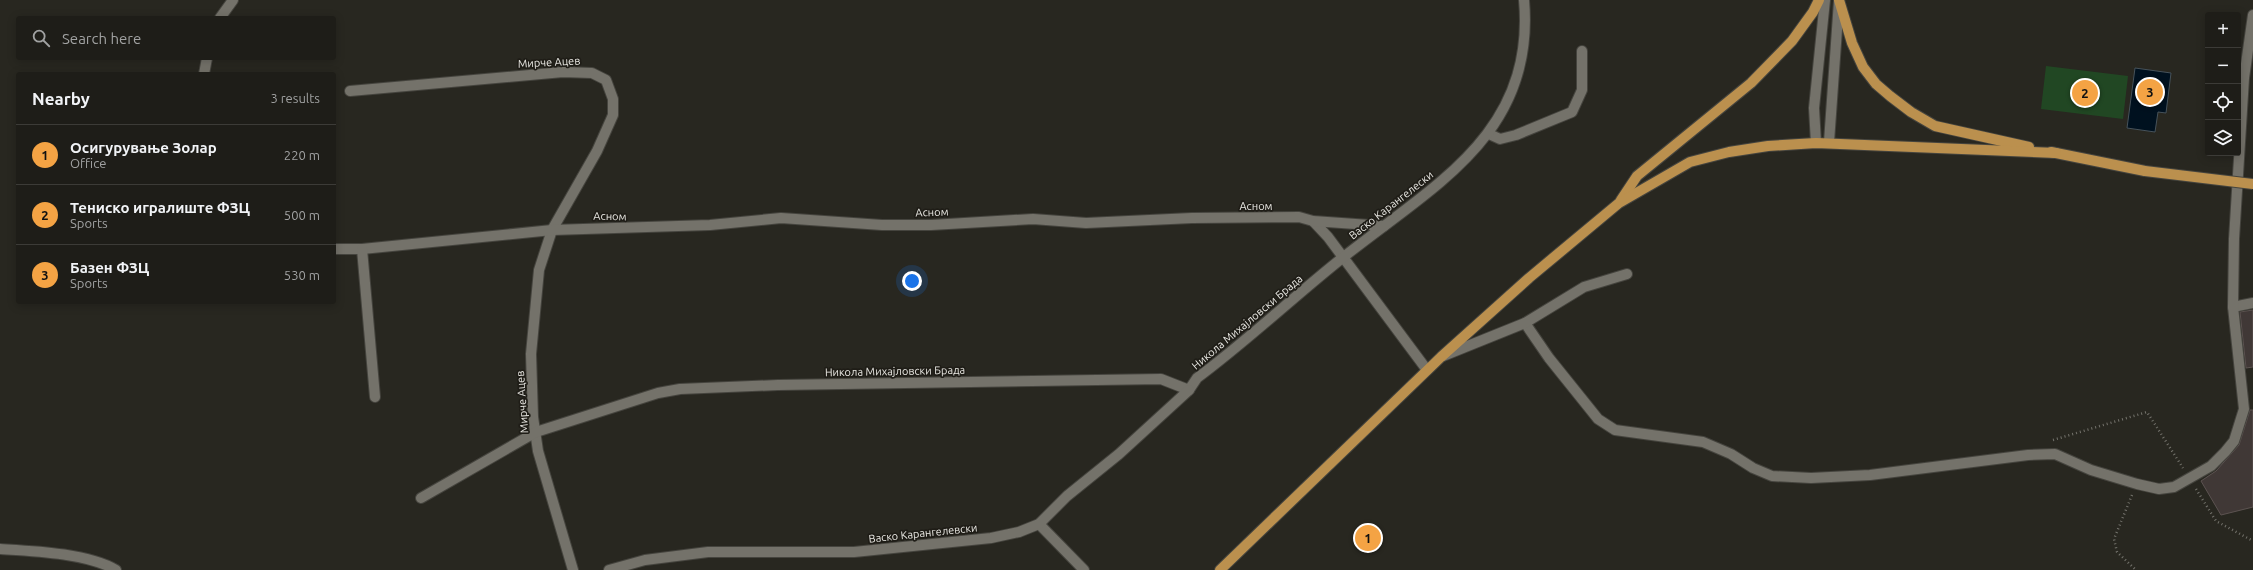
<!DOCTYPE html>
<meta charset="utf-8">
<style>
:root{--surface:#1e1d18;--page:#262621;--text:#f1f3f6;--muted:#a1a2a2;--line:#3c3b37;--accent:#f4a344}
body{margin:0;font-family:Ubuntu,sans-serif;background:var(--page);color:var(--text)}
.controls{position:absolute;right:12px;top:12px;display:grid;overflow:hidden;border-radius:4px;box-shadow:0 2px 10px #0003}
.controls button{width:36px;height:36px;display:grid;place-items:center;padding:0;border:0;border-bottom:1px solid var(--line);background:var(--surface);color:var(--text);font:20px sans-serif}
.you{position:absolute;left:912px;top:281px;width:14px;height:14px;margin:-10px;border:3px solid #fff;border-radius:50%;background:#1a73e8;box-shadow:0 0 0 6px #1a73e833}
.badge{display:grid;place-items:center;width:26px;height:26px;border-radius:50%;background:var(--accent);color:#111;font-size:13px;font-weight:700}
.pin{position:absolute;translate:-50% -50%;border:2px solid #fff;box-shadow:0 1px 4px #0006}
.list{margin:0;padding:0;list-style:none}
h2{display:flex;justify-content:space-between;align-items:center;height:52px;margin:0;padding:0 16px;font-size:17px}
h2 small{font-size:13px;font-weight:400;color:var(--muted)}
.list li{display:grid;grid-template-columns:26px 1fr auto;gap:12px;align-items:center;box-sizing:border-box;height:60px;padding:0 16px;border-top:1px solid var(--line)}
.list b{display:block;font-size:15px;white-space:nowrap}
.list p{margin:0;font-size:13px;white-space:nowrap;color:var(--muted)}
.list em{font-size:13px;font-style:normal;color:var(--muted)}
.icon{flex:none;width:22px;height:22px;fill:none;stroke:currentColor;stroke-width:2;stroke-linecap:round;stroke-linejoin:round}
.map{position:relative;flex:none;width:2253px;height:570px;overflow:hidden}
.search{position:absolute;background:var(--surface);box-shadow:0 2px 10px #0003;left:16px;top:16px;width:320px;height:44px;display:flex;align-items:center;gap:10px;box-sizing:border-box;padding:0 14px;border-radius:4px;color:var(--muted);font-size:15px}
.panel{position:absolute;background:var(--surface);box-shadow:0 2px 10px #0003;left:16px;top:72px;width:320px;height:232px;border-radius:4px}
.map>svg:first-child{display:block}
.green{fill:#214723}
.water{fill:#00111f;stroke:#46525a}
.building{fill:#403836;stroke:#5c5351}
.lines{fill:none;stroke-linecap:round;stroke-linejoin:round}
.minor-casing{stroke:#45443e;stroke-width:12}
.major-casing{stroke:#45443e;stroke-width:12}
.path{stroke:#74736c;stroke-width:2.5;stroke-dasharray:1 3;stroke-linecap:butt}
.minor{stroke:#74726a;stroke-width:10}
.major{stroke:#bb904e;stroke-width:10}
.major-bridge-casing{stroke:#45443e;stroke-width:12;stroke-linecap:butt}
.major-bridge{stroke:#bb904e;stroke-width:10}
.labels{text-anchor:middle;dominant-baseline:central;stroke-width:3.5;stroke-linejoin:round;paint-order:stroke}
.street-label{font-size:11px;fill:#e9e8e3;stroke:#1f1d17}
</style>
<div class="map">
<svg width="2253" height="570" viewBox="0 0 2253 570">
<rect width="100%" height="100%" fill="#282720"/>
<polygon class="green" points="2046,66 2128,76 2123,119 2041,109"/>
<polygon class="water" points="2135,68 2171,73 2166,113 2158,112 2155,132 2127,128"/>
<g class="building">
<polygon points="2253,310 2253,367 2246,368 2240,312"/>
<polygon points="2250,410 2253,410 2253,507 2221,515 2201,481 2216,471 2239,445"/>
</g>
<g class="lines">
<defs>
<g id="minor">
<polyline points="220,18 233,0"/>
<polyline points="204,74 207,58"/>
<polyline points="350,91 563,72 592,73 606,80 613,99 613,115 597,151 552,230 539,270 531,354 533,417 538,451 573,570"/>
<polyline points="1489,134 1500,139 1516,135 1572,112 1582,90 1582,51"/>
<polyline points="1829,142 1839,1"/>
<polyline points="1816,143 1814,108 1825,0"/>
<polyline points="1313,221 1328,237 1427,370"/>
<polyline points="334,249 362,249 552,230 710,225 781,218 882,225 931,225 1033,219 1086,223 1192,218 1299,217 1313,221 1384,226"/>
<polyline points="362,249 375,397"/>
<polyline points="2233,307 2253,303"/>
<polyline points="1525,323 1549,358 1598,419 1615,430 1703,442 1731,454 1753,468 1772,476 1811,478 1870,475 2028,455 2055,454 2091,470 2137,484 2159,489 2174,487 2211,466 2225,452 2234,441 2244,409 2233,307 2234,239 2244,78 2253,15"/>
<polyline points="1443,356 1525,323 1584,287 1627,274"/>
<path d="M421 498 536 432 658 393 680 389 778 385 1161 379 1189 390 1197 378C1247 341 1292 298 1341 259 1432 186 1536 135 1524 0"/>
<polyline points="1039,524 1084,570"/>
<path d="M0 549C33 551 87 553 116 570"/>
<polyline points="609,570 645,560 708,552 854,552 991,538 1019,532 1039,524 1067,496 1119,454 1189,390"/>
</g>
<g id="major">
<polyline points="1839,0 1852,43 1863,67 1876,84 1890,96 1911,112 1935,126 2029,147"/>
<polyline points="2051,152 2145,171"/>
<polyline points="1621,200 1637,176 1751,83 1792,41 1813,12 1819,0"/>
<polyline points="1220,570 1441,357 1529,278 1619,203 1690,162 1729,152 1768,146 1816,143 2056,153"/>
</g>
</defs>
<use href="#minor" class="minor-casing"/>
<use href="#major" class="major-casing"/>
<g class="path">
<polyline points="2053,440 2147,412 2183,468"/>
<polyline points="2196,489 2216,521 2253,541"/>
<polyline points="2132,495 2114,539 2117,552 2136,570"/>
</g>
<use href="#minor" class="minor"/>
<use href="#major" class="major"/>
<defs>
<polyline id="major-bridge" points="2145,171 2253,184"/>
</defs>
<use href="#major-bridge" class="major-bridge-casing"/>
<use href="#major-bridge" class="major-bridge"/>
</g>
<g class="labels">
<g class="street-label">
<text transform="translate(549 62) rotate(-3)">Мирче Ацев</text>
<text transform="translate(1391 205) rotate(-38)">Васко Карангелески</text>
<text x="1256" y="206">Асном</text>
<text transform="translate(932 212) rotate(-2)">Асном</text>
<text transform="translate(610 216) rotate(1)">Асном</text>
<text transform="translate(1247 322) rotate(-40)">Никола Михајловски Брада</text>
<text transform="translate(895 371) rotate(-1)">Никола Михајловски Брада</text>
<text transform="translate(522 402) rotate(-94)">Мирче Ацев</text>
<text transform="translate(923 533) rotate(-6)">Васко Карангелевски</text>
</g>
</g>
</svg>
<div class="controls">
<button>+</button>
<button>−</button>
<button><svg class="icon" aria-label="locate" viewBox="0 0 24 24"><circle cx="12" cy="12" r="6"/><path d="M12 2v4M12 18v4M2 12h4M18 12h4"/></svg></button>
<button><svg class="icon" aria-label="layers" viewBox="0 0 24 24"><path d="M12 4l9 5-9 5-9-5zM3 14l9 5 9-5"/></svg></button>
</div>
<div class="you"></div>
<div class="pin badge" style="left:1368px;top:538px">1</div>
<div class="pin badge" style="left:2085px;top:93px">2</div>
<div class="pin badge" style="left:2150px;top:92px">3</div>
<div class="search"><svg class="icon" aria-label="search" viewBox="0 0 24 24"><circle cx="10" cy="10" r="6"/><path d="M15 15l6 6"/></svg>Search here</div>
<section class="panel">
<h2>Nearby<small>3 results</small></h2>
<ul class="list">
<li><span class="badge">1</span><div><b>Осигурување Золар</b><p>Office</p></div><em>220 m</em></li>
<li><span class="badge">2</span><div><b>Тениско игралиште ФЗЦ</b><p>Sports</p></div><em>500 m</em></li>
<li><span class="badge">3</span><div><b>Базен ФЗЦ</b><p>Sports</p></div><em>530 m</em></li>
</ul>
</section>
</div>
